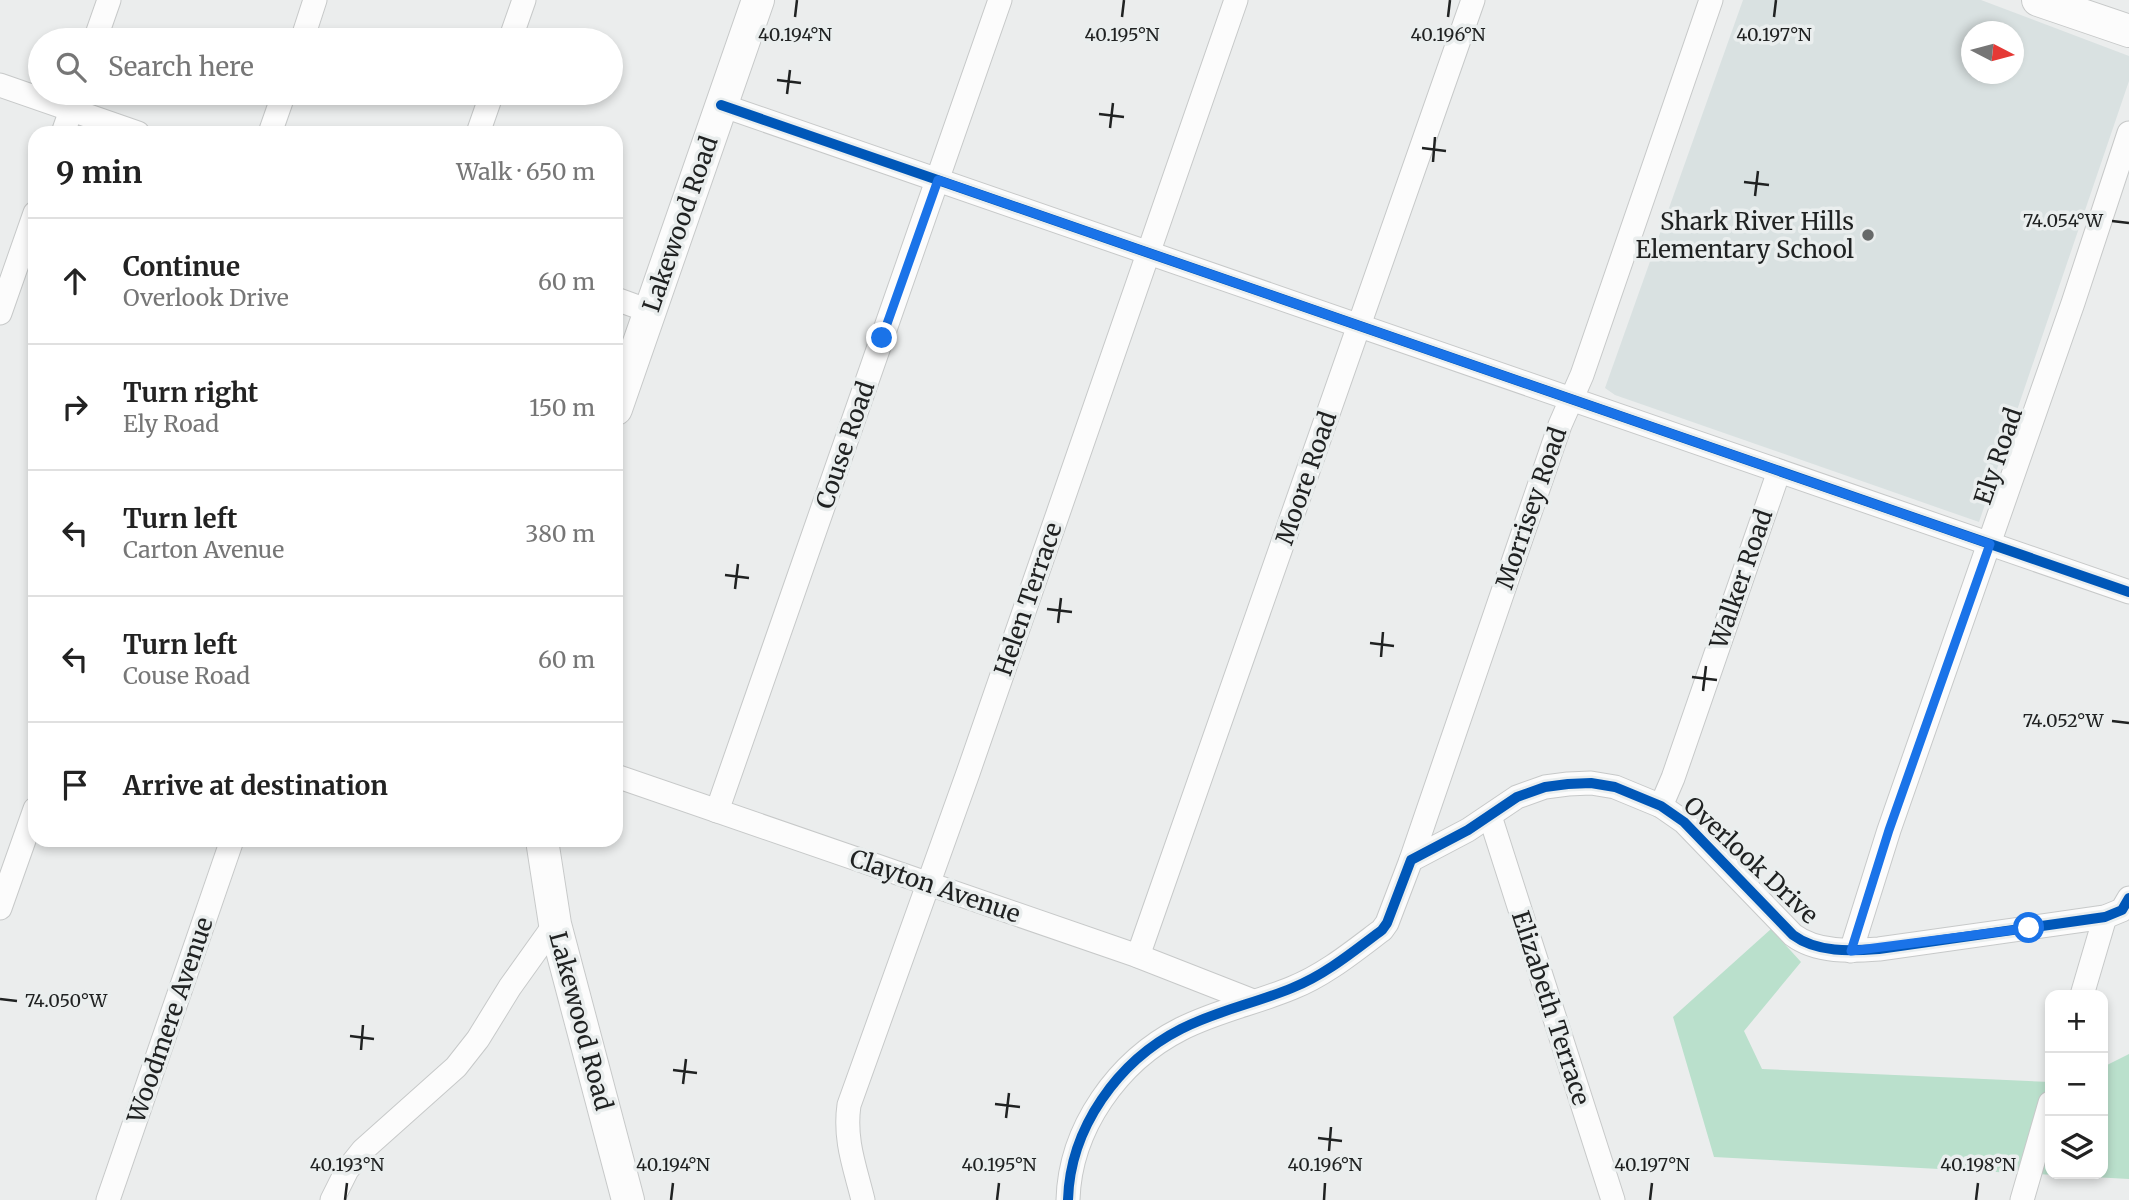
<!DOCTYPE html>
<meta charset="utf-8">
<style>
:root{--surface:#fff;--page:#f6f6f6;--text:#222;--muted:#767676;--line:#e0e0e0}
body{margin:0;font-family:Merriweather,serif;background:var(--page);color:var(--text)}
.controls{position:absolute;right:21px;bottom:21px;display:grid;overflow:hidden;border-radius:14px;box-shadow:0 4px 10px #0003}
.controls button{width:63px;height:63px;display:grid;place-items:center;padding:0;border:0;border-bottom:2px solid var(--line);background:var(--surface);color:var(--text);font:35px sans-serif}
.compass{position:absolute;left:1961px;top:21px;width:63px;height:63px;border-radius:50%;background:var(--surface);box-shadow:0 4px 10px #0003;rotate:96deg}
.stop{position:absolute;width:21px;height:21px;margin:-16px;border:5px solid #1a73e8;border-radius:50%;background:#fff}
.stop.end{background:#1a73e8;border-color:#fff;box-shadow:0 2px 7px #0008}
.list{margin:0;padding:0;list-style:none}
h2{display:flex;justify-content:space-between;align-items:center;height:91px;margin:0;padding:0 28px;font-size:30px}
h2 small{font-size:23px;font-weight:400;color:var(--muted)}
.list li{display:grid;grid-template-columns:46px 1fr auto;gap:21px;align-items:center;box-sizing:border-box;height:126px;padding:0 28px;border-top:2px solid var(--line)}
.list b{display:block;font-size:26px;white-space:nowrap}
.list p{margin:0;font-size:23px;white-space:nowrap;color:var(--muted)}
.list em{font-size:23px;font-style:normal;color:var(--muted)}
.icon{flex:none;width:38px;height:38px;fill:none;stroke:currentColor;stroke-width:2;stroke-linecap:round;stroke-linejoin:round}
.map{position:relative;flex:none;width:2129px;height:1200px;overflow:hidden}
.search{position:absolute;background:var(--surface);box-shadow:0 4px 10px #0003;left:28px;top:28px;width:595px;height:77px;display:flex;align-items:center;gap:18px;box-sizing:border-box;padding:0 24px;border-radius:38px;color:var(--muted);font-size:26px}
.panel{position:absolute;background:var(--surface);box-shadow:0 4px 10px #0003;left:28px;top:126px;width:595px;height:721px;border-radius:21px}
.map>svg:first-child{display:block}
.built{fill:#d9e1e1;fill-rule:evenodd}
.green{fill:#bae0cc}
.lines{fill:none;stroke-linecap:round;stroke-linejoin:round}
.street-casing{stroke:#c7c9c9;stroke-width:25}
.secondary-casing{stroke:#c7c9c9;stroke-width:34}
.street{stroke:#fcfcfc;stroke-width:23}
.secondary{stroke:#fcfcfc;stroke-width:32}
.cycleway-casing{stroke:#eaeeee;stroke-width:15}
.cycleway{stroke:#0057b8;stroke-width:10}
.route{stroke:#1a73e8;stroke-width:9}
.ticks{fill:none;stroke:#202222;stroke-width:2.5}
.poi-dot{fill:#676969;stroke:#eaeeee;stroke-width:2.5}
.labels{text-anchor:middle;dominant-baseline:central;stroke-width:7;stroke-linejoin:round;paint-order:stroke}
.poi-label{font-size:24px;fill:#202222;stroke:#eaeeee;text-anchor:end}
.street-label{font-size:24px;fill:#202222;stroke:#eaeeee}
.ticks-label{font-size:18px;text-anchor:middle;fill:#202222;stroke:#eaeeee;stroke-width:7;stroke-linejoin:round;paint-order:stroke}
</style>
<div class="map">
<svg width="2129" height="1200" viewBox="0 0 2129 1200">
<rect width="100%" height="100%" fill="#ebeded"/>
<path class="built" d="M1743 0H1981L2129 56V81L1979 522 1615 395 1605 388ZM1972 32H2014V74H1972Z"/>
<polygon class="green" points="1771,929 1801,962 1744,1031 1762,1069 2050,1082 2050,1174 2103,1174 2103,1067 2129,1054 2129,1179 1714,1157 1673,1017"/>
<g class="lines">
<defs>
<g id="street">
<polyline points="95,40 109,0"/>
<polyline points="302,40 315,0"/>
<polyline points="510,40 524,0"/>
<polyline points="0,85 138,133"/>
<polyline points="721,105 2129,592"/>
<polyline points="63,133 77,93"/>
<polyline points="270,133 284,93"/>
<polyline points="478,133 492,93"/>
<polyline points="616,299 649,311"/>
<polyline points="0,313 35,213"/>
<polyline points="616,776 1138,956 1253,1001"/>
<polyline points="1661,806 1673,778 1779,471"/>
<polyline points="717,811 1000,0"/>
<polyline points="1490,816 1613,1200"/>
<polyline points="1411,860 1560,425 1582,375 1711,0"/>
<polyline points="0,908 35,809"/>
<polyline points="1851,951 1889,830 2073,303 2129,133"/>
<polyline points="1138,956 1473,0"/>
<polyline points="2082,995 2105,917"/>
<polyline points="108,1200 232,840"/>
<polyline points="332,1200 347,1170 363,1150 456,1067 478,1039 510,987 555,924"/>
<path d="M863 1200C855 1167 844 1140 849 1105L968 773 1236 0"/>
<path d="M1068 1200C1070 1128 1118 1061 1181 1029 1216 1011 1256 1003 1292 988 1325 975 1354 951 1382 930L1387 923 1411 860 1468 830 1517 797 1545 787 1568 784 1591 783 1615 787 1661 806 1684 822 1793 935C1817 953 1851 951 1879 949L2105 917 2122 910 2129 898"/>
<polyline points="2022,1200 2050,1103"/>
</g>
<g id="secondary">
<polyline points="2038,0 2129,31"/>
<polyline points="616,409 758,0"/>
<polyline points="542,840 555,924 628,1200"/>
</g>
</defs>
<use href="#street" class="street-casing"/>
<use href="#secondary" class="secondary-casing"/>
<use href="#street" class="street"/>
<use href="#secondary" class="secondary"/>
<defs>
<g id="cycleway">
<polyline points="721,105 2129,592"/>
<path d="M1068 1200C1070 1128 1118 1061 1181 1029 1216 1011 1256 1003 1292 988 1325 975 1354 951 1382 930L1387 923 1411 860 1468 830 1517 797 1545 787 1568 784 1591 783 1615 787 1661 806 1684 822 1793 935C1817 953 1851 951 1879 949L2105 917 2122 910 2129 898"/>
</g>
</defs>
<use href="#cycleway" class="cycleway-casing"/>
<use href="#cycleway" class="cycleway"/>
</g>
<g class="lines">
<polyline class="route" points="882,338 938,180 1990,544 1889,830 1851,951 2029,928"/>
</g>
<path class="ticks" d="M795 17 797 0M1122 17 1124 0M1448 17 1450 0M1774 17 1776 0M777 80 801 83M787 94 790 70M1099 114 1124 117M1110 128 1113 103M1422 148 1446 151M1433 162 1435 137M1744 182 1769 185M1755 196 1758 171M2112 221 2129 223M725 575 749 578M735 589 738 564M1047 609 1072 612M1058 623 1061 598M1370 643 1394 646M1381 657 1383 632M1692 677 1717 680M1703 691 1706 666M2112 721 2129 723M0 999 17 1001M350 1036 374 1039M361 1050 363 1025M673 1070 697 1073M683 1084 686 1059M995 1104 1020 1107M1006 1118 1009 1093M1318 1138 1342 1141M1329 1151 1331 1127M345 1200 347 1183M671 1200 673 1183M997 1200 999 1183M1324 1200 1325 1183M1650 1200 1652 1183M1976 1200 1978 1183"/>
<circle class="poi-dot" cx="1868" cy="235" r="7"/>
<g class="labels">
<g class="poi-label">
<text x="1854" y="221">Shark River Hills<tspan x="1854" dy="28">Elementary School</tspan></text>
</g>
<g class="street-label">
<text transform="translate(680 224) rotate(-71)">Lakewood Road</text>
<text transform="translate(845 445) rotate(-71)">Couse Road</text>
<text transform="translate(1998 456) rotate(-71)">Ely Road</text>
<text transform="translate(1306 478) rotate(-71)">Moore Road</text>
<text transform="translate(1531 508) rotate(-71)">Morrisey Road</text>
<text transform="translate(1741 579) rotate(-71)">Walker Road</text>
<text transform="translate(1028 599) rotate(-71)">Helen Terrace</text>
<text transform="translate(1751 860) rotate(43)">Overlook Drive</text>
<text transform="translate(935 886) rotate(19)">Clayton Avenue</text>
<text transform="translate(1551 1008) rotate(72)">Elizabeth Terrace</text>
<text transform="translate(170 1020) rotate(-71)">Woodmere Avenue</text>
<text transform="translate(581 1021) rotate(75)">Lakewood Road</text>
</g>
</g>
<g class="ticks-label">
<text x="795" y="41">40.194°N</text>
<text x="1122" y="41">40.195°N</text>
<text x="1448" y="41">40.196°N</text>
<text x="1774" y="41">40.197°N</text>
<text x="2063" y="227">74.054°W</text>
<text x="2063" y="727">74.052°W</text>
<text x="66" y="1007">74.050°W</text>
<text x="347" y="1171">40.193°N</text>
<text x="673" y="1171">40.194°N</text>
<text x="999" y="1171">40.195°N</text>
<text x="1325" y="1171">40.196°N</text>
<text x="1652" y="1171">40.197°N</text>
<text x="1978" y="1171">40.198°N</text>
</g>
</svg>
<div class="controls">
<button>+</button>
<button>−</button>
<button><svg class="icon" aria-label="layers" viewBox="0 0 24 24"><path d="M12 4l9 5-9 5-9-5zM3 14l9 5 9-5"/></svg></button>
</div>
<svg class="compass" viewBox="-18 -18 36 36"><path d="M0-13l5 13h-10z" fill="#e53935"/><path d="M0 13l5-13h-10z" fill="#767676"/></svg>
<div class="stop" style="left:2029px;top:928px"></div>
<div class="stop end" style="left:882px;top:338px"></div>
<div class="search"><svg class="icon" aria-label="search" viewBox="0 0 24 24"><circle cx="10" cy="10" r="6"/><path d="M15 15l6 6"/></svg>Search here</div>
<section class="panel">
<h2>9 min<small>Walk · 650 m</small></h2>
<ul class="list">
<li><svg class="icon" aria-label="ahead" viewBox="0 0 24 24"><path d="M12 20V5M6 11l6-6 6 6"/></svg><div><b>Continue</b><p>Overlook Drive</p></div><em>60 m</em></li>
<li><svg class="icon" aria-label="right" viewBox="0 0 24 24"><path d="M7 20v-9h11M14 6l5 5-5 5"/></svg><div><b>Turn right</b><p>Ely Road</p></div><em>150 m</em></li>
<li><svg class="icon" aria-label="left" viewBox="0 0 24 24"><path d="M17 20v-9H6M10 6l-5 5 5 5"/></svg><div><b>Turn left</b><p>Carton Avenue</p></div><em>380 m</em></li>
<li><svg class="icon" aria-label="left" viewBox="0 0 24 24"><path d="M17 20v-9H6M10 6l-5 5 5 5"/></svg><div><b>Turn left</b><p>Couse Road</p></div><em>60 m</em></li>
<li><svg class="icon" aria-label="arrive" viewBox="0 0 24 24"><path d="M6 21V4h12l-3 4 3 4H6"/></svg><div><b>Arrive at destination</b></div></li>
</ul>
</section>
</div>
